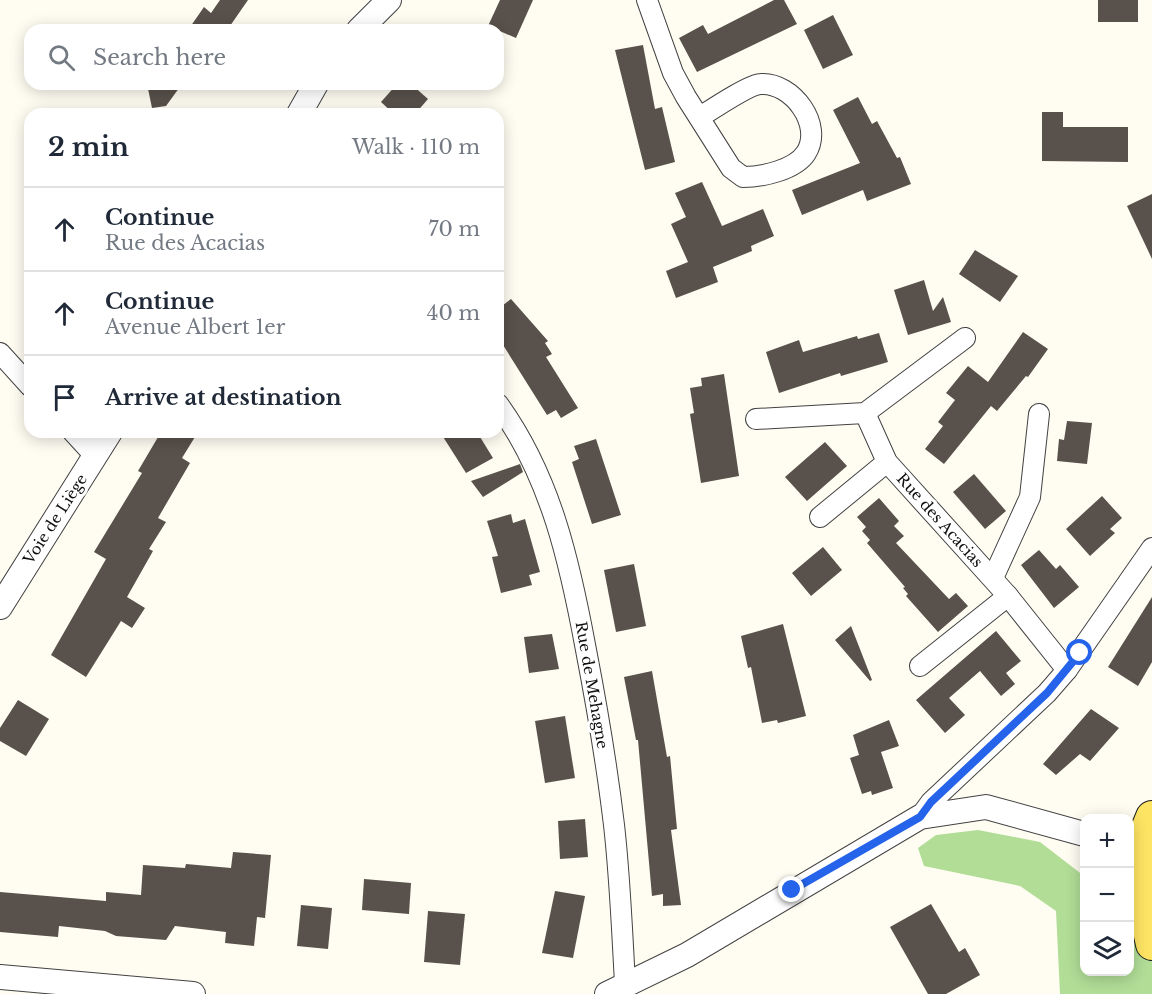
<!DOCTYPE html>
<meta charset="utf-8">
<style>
:root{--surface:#fff;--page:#f2f2f3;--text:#1f2937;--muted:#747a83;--line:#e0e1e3}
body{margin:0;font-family:"Libre Baskerville",serif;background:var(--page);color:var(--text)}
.controls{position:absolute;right:18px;bottom:18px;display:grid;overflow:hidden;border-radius:12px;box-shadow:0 3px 15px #0003}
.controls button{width:54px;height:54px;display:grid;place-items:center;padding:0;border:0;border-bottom:2px solid var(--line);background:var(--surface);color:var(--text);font:30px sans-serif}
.stop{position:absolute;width:18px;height:18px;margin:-14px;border:4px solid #2563eb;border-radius:50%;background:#fff}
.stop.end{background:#2563eb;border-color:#fff;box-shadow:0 2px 6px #0008}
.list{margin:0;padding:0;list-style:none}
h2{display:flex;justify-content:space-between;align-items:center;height:78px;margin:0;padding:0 24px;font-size:26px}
h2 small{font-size:20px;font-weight:400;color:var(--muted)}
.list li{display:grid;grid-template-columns:39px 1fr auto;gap:18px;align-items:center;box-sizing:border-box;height:84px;padding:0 24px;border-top:2px solid var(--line)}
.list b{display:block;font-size:22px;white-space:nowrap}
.list p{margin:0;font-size:20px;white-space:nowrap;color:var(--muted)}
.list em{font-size:20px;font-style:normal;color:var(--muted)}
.icon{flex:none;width:33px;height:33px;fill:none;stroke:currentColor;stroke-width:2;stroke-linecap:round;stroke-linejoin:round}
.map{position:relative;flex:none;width:1152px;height:994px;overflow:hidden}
.search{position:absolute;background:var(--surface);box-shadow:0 3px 15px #0003;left:24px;top:24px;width:480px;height:66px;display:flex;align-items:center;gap:15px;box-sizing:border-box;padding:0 21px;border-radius:18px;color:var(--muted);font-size:22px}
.panel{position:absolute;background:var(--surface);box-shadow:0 3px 15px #0003;left:24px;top:108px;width:480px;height:330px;border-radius:18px}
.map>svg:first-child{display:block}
.forest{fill:#b1dd97}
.building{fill:#59514b}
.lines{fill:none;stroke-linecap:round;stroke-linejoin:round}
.minor-casing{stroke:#424242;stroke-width:22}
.tertiary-casing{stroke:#424242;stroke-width:26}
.primary-casing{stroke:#202020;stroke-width:34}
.minor{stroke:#fff;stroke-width:20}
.tertiary{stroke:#fff;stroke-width:24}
.primary{stroke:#fee463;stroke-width:32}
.route{stroke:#2563eb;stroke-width:8}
.labels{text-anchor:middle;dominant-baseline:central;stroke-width:6;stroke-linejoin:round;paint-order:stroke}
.street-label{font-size:15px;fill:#0f0f0f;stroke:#fff}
</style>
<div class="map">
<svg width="1152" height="994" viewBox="0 0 1152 994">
<rect width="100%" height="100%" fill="#fffdf2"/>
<polygon class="forest" points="978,830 1040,842 1084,876 1084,972 1130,972 1130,889 1152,894 1152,994 1060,994 1056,911 1020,886 924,866 918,848 936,835"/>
<g class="building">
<polygon points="220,0 248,0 230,26 236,30 188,30 204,7 211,13"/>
<polygon points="500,0 533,0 516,38 488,26"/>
<polygon points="774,0 784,0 797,24 697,72 679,38 703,25 708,34"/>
<rect x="1098" y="0" width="40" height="22"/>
<polygon points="833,15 853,55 823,69 804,30"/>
<polygon points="643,45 655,109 662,107 675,162 645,170 615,50"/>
<polygon points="147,84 182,84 166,106 152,108"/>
<polygon points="397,84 411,84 428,99 415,114 394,114 381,102"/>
<polygon points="858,97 872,124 877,121 897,158 900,157 911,184 867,201 863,190 802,215 792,190 860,163 833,110"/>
<polygon points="1042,112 1063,112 1063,127 1128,127 1128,162 1042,161"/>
<polygon points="702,182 722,226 763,209 774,236 751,246 752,251 713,267 718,282 676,298 666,271 688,262 671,224 686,217 675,193"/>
<polygon points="1152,194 1152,259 1127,206"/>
<polygon points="975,250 1018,276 1000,302 959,274"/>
<polygon points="924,280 933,311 943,297 951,322 908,335 894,290"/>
<polygon points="511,299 548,341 545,343 552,354 546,357 578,408 561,418 556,410 547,415 498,337 498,309"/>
<polygon points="1023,332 1048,349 1028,377 1026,376 997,411 991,406 944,464 925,449 943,426 938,422 955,400 946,393 968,366 988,382"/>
<polygon points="879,333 888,362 841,376 840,373 779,393 766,352 799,340 803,352 857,336 858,339"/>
<polygon points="724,374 739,476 701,483 690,414 694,413 690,388 702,386 701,378"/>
<polygon points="1067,421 1092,423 1087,464 1057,461 1059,439 1064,440"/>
<polygon points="161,432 198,432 182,458 190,463 158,518 166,522 149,549 153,551 127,597 145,608 132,628 121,621 86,677 51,655 106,559 94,552 142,473 138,471"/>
<polygon points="440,432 477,432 493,458 466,473"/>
<polygon points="596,439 621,515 592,524 572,462 579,459 574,446"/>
<polygon points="825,442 847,466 807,501 785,477"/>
<polygon points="520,464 523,472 483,497 471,481"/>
<polygon points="974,474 1006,511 985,529 953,492"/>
<polygon points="1102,496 1122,518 1110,529 1115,533 1090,556 1066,529"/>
<polygon points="879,498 899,521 894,526 904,536 896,543 949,599 956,593 968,606 938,632 906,596 908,594 903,588 905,587 867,543 870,540 862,531 866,527 857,517"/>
<polygon points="511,514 513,523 525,519 540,572 529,575 532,585 501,593 492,557 498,556 487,521"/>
<polygon points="823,547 842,570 811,596 792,573"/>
<polygon points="1039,550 1056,569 1060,565 1079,587 1054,608 1021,565"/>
<polygon points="634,564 646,626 616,632 604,570"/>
<polygon points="1152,597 1152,662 1138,686 1108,667"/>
<polygon points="783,624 806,716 778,723 777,720 762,723 751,667 748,668 741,636"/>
<polygon points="851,626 872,680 870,681 835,640"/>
<polygon points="996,631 1021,661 1006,673 1015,684 1001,696 980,671 949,698 965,715 945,733 916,700"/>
<polygon points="552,634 559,669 529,673 524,637"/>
<polygon points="652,671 667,757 670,756 677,829 671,830 681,905 663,906 663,894 652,896 638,740 636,740 624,677"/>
<polygon points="18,700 49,719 26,756 0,741 0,728"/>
<polygon points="1091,709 1119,728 1090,761 1080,754 1056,775 1043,764"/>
<polygon points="565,716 575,778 545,783 535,721"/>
<polygon points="889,720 899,746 881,752 893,788 872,795 871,791 862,794 850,758 859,755 853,735"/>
<polygon points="585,819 588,857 560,859 558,821"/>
<polygon points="233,852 271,855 265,918 257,917 254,946 225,943 226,932 175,926 166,940 116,936 105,931 59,926 58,937 0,932 0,892 106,901 106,892 141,895 143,865 185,868 186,864 231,868"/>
<polygon points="364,879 411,883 409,914 362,910"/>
<polygon points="555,891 585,896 573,958 542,953"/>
<polygon points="931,904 959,952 965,948 980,975 946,994 928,994 890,927"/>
<polygon points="301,905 332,908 328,949 297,946"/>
<polygon points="428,911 465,914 460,965 424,962"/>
</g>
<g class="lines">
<defs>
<g id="minor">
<path d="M647 0 673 73 686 97 731 168 743 177C762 177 795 170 806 153 824 125 792 82 761 84 750 84 711 110 700 117"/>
<polyline points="0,353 30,386"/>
<path d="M498 404C551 477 570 563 586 650 597 707 607 766 614 825 620 877 622 931 625 983"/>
<polyline points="865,413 887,462 1008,596 1067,670 1047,693 931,802 920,817"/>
<polyline points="756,419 865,413 965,338"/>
<polyline points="73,432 95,456"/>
<polyline points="820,517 887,462"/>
<polyline points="993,578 1030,497 1039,414"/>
<polyline points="920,666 1008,596"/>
<polyline points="1067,670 1152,548"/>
</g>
<g id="tertiary">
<polyline points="359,30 389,0"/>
<polyline points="299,114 316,84"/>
<polyline points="0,607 110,432"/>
<polyline points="0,977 193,994"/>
<polyline points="607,994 687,955 920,817 986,807 1084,834"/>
</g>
<polyline id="primary" points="1152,817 1138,851 1143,903 1152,944"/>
</defs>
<use href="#minor" class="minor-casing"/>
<use href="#tertiary" class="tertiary-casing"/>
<use href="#primary" class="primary-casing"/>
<use href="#minor" class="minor"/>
<use href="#tertiary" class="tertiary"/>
<use href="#primary" class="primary"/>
</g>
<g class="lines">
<polyline class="route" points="792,890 920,817 931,802 1047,693 1080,653"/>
</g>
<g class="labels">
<g class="street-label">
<text transform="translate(55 519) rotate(-57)">Voie de Liège</text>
<text transform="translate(940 520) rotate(48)">Rue des Acacias</text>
<text transform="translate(592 685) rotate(80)">Rue de Mehagne</text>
</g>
</g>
</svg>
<div class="controls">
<button>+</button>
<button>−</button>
<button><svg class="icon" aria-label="layers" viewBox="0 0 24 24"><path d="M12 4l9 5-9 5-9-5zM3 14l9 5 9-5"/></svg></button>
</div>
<div class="stop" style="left:1080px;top:653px"></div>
<div class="stop end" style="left:792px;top:890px"></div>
<div class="search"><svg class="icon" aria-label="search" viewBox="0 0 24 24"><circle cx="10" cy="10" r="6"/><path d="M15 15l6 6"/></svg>Search here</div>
<section class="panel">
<h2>2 min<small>Walk · 110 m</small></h2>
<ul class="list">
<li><svg class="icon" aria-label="ahead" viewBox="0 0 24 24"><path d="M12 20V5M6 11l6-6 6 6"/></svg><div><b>Continue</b><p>Rue des Acacias</p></div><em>70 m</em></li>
<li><svg class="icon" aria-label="ahead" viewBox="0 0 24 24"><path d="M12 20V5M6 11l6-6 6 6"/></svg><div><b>Continue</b><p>Avenue Albert 1er</p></div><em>40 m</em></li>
<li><svg class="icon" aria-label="arrive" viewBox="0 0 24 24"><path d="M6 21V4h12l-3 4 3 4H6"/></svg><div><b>Arrive at destination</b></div></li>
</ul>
</section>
</div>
